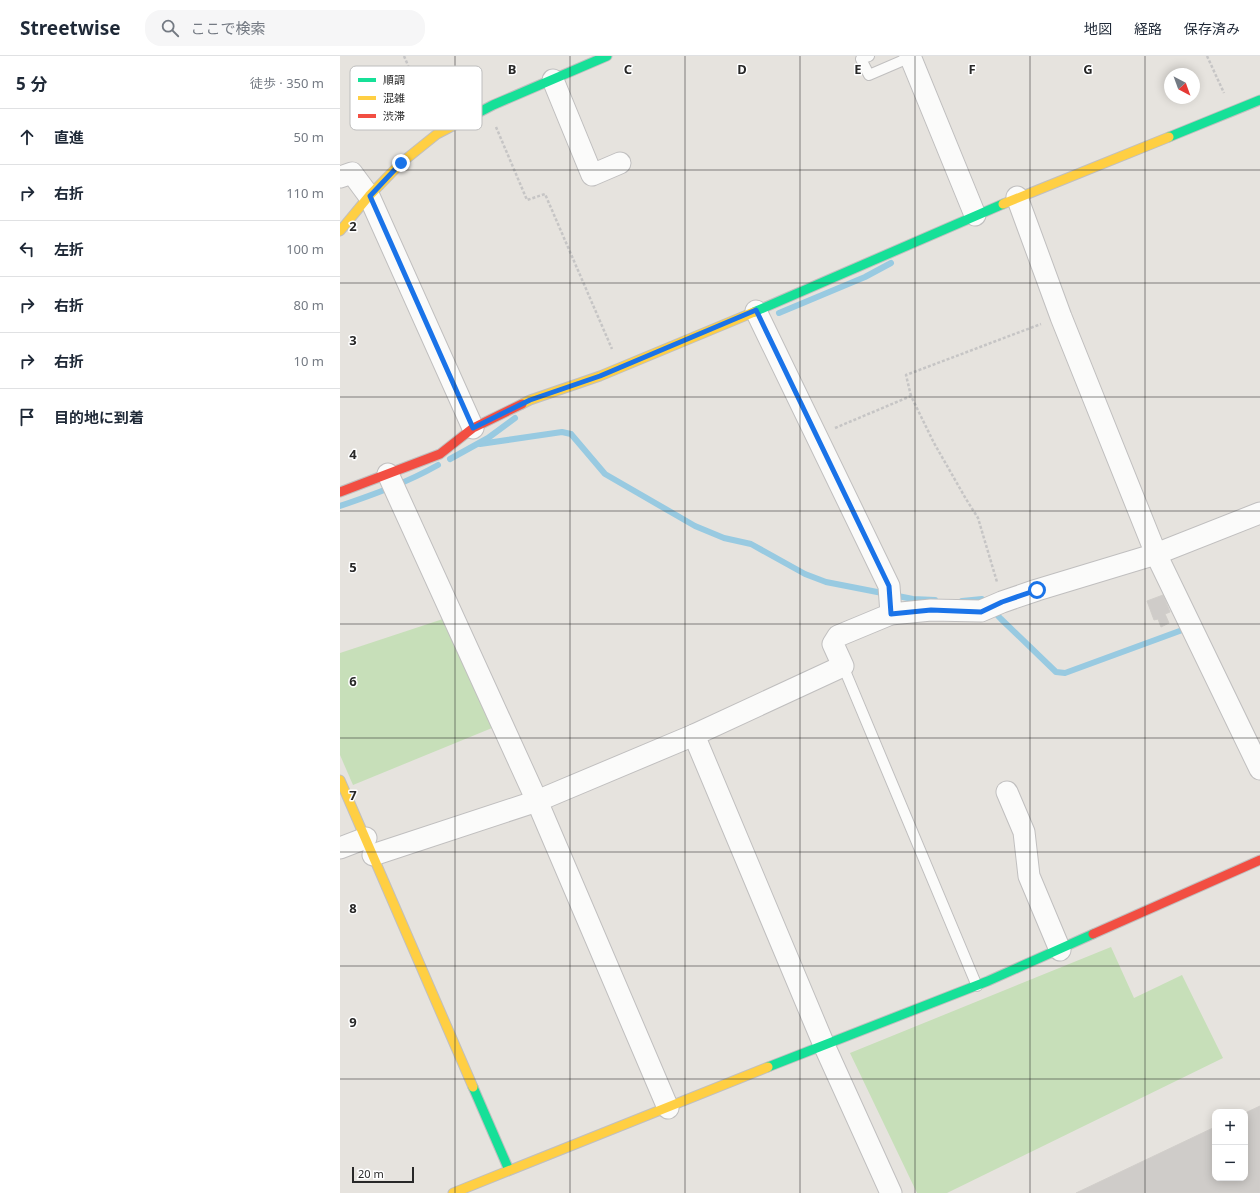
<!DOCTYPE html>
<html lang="ja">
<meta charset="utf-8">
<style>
:root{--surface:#fff;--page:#f6f6f7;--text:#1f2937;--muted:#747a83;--line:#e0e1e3}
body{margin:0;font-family:"Noto Sans","Noto Sans JP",sans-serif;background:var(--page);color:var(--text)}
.controls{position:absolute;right:12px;bottom:12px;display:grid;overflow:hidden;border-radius:8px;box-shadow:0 2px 10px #0003}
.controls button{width:36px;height:36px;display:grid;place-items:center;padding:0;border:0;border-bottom:1px solid var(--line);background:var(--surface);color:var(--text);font:20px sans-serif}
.compass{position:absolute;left:824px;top:12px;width:36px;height:36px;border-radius:50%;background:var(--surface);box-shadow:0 2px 10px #0003;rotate:139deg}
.scale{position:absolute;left:12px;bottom:10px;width:62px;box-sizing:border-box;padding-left:4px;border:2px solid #282828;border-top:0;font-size:11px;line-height:14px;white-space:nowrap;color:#282828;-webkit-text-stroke:3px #fff;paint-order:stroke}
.stop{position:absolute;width:12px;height:12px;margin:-9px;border:3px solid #1a73e8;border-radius:50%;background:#fff}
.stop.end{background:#1a73e8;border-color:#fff;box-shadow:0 1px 4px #0008}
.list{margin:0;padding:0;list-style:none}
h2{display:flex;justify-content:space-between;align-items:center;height:52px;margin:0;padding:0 16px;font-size:17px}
h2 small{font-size:13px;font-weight:400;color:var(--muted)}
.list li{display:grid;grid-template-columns:26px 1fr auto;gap:12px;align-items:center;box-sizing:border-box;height:56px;padding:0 16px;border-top:1px solid var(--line)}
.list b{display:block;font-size:15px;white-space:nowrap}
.list em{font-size:13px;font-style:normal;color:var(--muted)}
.icon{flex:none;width:22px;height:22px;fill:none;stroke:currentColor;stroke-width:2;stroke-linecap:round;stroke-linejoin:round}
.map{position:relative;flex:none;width:920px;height:1137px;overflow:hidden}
header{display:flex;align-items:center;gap:24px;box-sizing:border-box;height:56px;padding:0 20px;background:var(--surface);border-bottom:1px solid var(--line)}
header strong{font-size:19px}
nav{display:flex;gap:22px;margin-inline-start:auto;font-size:14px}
.search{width:280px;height:36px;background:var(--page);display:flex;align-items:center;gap:10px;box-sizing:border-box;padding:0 14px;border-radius:16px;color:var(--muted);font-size:15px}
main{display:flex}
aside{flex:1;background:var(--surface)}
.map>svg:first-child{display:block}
.green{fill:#c7dfb9}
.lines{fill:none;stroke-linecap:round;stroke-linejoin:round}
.stream{stroke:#98cae1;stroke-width:6}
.building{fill:#cfccc9;stroke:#d1ceca}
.lane-casing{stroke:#c0bfbf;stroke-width:12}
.street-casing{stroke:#c0bfbf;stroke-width:23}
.fast-casing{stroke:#c0bfbf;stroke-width:11}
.slow-casing{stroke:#c0bfbf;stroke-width:11}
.jam-casing{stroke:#c0bfbf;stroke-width:11}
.path{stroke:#c6c5c5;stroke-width:2.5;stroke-dasharray:3 2;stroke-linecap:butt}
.lane{stroke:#fbfbfa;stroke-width:10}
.street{stroke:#fbfbfa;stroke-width:21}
.fast{stroke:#16e098;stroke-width:9}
.slow{stroke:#ffcf43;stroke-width:9}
.jam{stroke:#f24e42;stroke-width:9}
.route{stroke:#1a73e8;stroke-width:5}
.grid{fill:none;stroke:#282828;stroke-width:1;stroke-opacity:0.55}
.key{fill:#fff;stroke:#bebebe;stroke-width:1}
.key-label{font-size:11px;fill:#282828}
.grid-label{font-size:13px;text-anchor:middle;font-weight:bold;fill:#282828;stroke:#fff;stroke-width:3;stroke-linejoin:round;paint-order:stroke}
</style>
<header>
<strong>Streetwise</strong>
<div class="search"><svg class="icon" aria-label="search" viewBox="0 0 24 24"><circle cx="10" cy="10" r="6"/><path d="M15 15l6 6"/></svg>ここで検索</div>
<nav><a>地図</a><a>経路</a><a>保存済み</a></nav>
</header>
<main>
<aside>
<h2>5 分<small>徒歩 · 350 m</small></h2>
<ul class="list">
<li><svg class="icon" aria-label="ahead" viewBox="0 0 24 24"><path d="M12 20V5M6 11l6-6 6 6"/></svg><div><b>直進</b></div><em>50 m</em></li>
<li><svg class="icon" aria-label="right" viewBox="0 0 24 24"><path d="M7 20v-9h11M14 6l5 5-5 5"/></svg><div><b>右折</b></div><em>110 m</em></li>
<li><svg class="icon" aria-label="left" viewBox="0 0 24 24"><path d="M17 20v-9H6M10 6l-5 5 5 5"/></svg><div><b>左折</b></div><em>100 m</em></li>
<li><svg class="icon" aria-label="right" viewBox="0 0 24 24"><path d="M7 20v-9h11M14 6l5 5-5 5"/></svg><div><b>右折</b></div><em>80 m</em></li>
<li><svg class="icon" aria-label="right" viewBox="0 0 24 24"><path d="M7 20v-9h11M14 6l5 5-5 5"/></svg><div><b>右折</b></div><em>10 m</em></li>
<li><svg class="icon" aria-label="arrive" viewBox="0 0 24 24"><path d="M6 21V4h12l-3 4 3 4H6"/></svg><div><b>目的地に到着</b></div></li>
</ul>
</aside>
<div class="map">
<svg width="920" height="1137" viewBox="0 0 920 1137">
<rect width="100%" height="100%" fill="#e6e3de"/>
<g class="green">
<polygon points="109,561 152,672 13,729 0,699 0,597"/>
<polygon points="771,891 794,942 842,919 883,1002 607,1137 577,1137 510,997"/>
</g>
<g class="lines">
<g class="stream">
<polyline points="439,257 525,221 551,207"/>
<polyline points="140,388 222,376 231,378 265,418 355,470 384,482 411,488 465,518 486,526 573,543 595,544"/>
<polyline points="110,403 148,382 175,362"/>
<path d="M0 450C35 438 66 427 98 409"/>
<polyline points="622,545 642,543 661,563 716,616 725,617 845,573"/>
</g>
</g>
<g class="building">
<polygon points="823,539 830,556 825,558 829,567 821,571 818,563 814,564 807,545"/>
<polygon points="920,1050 920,1137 736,1137 875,1071 875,1122 905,1122 905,1057"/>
</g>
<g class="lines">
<defs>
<g id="lane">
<polyline points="529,0 521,3 529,19 571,1"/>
<polyline points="503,610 637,930"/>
</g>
<g id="street">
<polyline points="570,0 635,159"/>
<polyline points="213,24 252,119 280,107"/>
<polyline points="0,121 12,117 29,140 133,372"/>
<polyline points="677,141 721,261 816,498 920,713"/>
<polyline points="416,255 549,530 551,558"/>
<polyline points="48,418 197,745 328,1052"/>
<polyline points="354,679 484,989 551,1137"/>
<polyline points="667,736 684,776 689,820 720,894"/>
<polyline points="0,792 26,782"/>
<polyline points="33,799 197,745 354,679 503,610 493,588 498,580 551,558 591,554 641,555 662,546 697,534 816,498 920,457"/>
</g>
<g id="fast">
<polyline points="128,62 153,49 267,0"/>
<polyline points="829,81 920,44"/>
<polyline points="414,256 663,148"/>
<polyline points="428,1011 648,925 753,878"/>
<polyline points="133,1031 169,1114"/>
</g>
<g id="slow">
<polyline points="663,148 829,81"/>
<polyline points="0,175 29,140 61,107 97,78 128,62"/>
<polyline points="182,348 190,344 260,320 414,256"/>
<polyline points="0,724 133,1031"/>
<polyline points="113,1137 428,1011"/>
</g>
<g id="jam">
<polyline points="0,436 100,398 133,372 182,348"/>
<polyline points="753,878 920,804"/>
</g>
</defs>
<use href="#lane" class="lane-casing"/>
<use href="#street" class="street-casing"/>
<use href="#fast" class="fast-casing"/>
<use href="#slow" class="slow-casing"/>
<use href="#jam" class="jam-casing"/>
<g class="path">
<polyline points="64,0 89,59"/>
<polyline points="867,0 884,37"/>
<polyline points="156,71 187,144 205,138 272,293"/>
<polyline points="571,340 566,319 701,268"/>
<polyline points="495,372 571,340 594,387 626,443 638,462 657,526"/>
</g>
<use href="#lane" class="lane"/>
<use href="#street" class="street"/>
<use href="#fast" class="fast"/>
<use href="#slow" class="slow"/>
<use href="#jam" class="jam"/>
</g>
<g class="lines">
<polyline class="route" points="61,107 30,140 133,372 190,344 260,320 416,254 549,530 551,558 591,554 641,556 662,546 697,534"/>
</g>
<path class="grid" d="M115 0V1137M230 0V1137M345 0V1137M460 0V1137M575 0V1137M690 0V1137M805 0V1137M0 114H920M0 227H920M0 341H920M0 455H920M0 568H920M0 682H920M0 796H920M0 910H920M0 1023H920"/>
<rect x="10" y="10" width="132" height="64" rx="6" class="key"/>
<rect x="18" y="22" width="18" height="4" fill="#16e098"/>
<rect x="18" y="40" width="18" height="4" fill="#ffcf43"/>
<rect x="18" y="58" width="18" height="4" fill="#f24e42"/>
<g class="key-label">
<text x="43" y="28">順調</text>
<text x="43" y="46">混雑</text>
<text x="43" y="64">渋滞</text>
</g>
<g class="grid-label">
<text x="172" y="18">B</text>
<text x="288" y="18">C</text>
<text x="402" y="18">D</text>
<text x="518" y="18">E</text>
<text x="632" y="18">F</text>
<text x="748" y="18">G</text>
<text x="13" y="175">2</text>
<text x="13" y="289">3</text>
<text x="13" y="403">4</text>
<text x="13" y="516">5</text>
<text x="13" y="630">6</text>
<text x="13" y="744">7</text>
<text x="13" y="857">8</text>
<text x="13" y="971">9</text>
</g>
</svg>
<div class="controls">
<button>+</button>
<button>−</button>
</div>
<svg class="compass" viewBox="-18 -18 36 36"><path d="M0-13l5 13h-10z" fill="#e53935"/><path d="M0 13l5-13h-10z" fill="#747a83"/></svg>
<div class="scale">20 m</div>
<div class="stop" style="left:697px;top:534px"></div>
<div class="stop end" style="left:61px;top:107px"></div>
</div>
</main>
